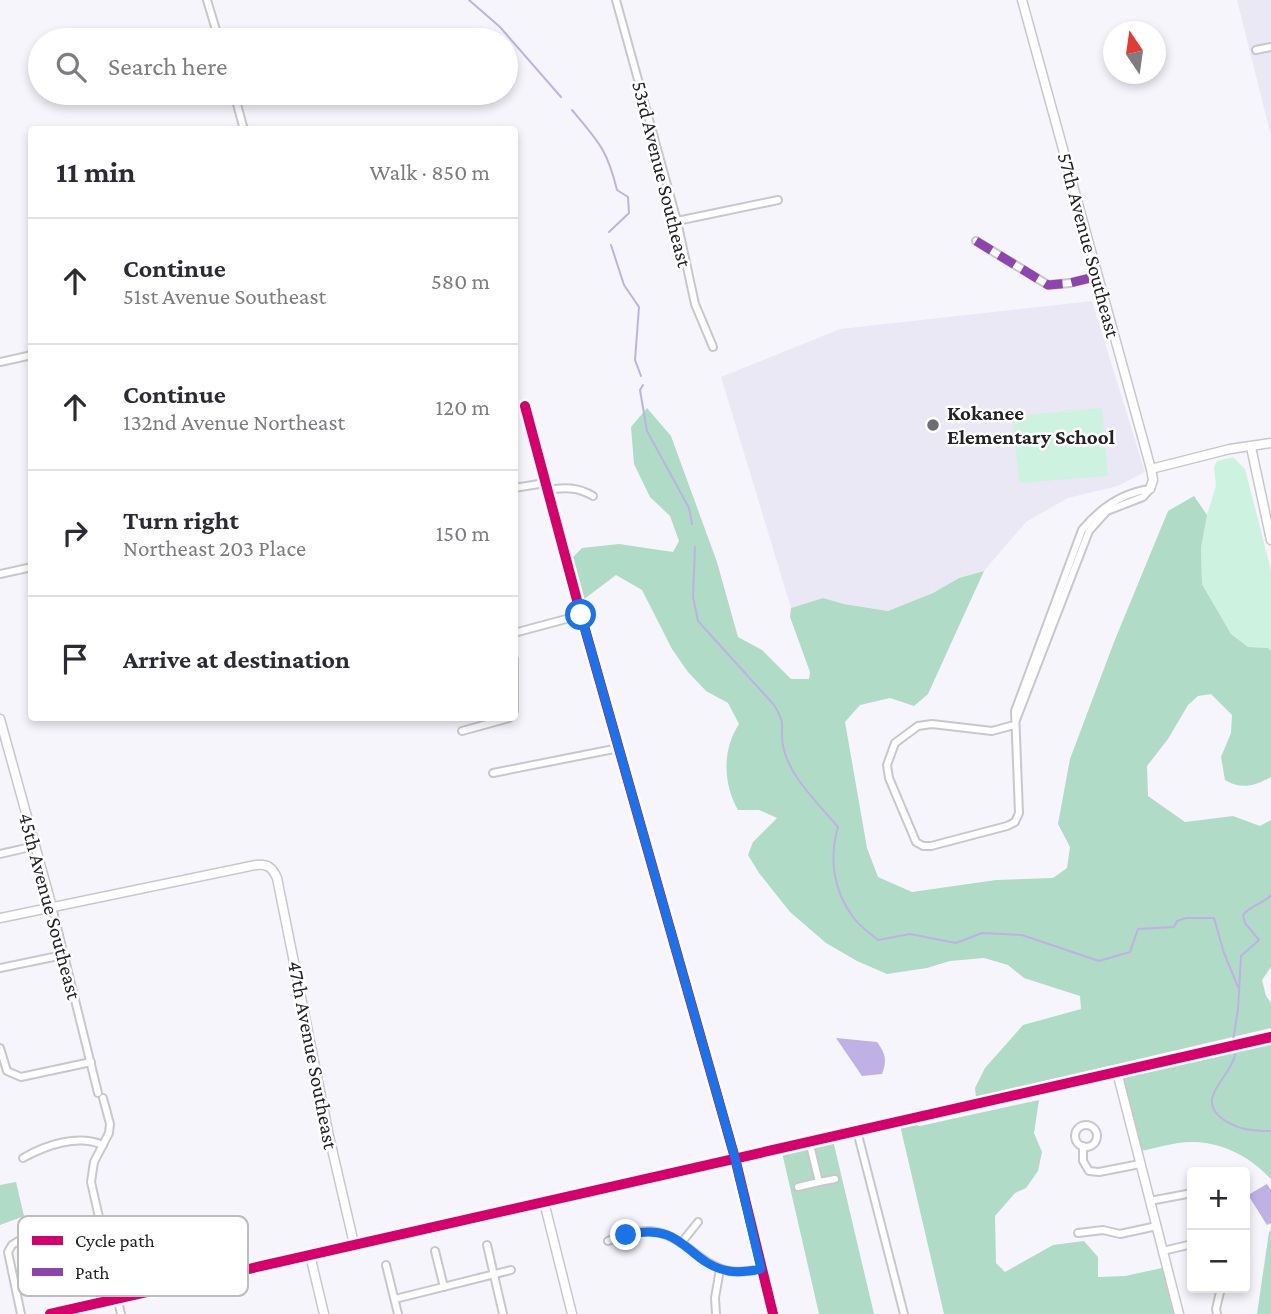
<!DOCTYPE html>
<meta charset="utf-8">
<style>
:root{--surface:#fff;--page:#f7f7f7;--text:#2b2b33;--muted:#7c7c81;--line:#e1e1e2}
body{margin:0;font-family:"Crimson Pro",serif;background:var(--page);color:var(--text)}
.controls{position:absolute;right:21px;bottom:21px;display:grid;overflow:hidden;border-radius:7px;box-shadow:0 4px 10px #0003}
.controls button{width:63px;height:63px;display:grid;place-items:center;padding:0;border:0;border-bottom:2px solid var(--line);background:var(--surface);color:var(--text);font:35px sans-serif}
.compass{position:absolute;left:1103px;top:21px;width:63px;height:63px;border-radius:50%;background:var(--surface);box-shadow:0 4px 10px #0003;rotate:347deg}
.stop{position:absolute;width:21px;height:21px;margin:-16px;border:5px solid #1a73e8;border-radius:50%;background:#fff}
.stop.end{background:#1a73e8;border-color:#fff;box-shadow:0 2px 7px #0008}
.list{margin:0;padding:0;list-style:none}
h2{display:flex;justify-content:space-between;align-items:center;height:91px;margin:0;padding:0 28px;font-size:30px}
h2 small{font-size:23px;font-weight:400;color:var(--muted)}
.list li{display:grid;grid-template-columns:46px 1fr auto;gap:21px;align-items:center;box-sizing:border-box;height:126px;padding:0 28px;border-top:2px solid var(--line)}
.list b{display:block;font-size:26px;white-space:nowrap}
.list p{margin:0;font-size:23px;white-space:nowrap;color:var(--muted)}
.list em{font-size:23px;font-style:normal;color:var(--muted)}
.icon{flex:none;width:38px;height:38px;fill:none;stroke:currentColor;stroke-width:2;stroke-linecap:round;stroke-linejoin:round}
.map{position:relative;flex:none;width:1271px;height:1314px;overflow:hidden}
.search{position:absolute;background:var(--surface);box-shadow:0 4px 10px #0003;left:28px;top:28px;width:490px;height:77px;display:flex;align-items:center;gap:18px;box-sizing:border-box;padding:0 24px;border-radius:38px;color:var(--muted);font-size:26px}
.panel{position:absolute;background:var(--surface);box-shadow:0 4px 10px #0003;left:28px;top:126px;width:490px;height:595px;border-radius:7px}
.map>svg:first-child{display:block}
.built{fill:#ebe8f6}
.green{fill:#cdf3e0}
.forest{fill:#b0dbc6}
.water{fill:#bfb1e4}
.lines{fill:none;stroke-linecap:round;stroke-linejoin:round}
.stream{stroke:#bfb1e4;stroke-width:2}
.minor-casing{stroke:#c8c7cc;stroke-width:10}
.tertiary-casing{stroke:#c8c7cc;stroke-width:11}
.minor{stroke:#fefeff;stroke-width:6}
.tertiary{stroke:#fefeff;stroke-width:8}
.quiet{stroke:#8e44ad;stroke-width:9;stroke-dasharray:18 9;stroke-linecap:butt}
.cycleway-casing{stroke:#fff;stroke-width:15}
.cycleway{stroke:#d6006c;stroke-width:10}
.route{stroke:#1a73e8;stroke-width:9}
.poi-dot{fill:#6e6c72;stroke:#fff;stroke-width:2.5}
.labels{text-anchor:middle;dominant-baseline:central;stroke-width:5;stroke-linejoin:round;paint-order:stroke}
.street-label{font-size:21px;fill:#242227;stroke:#fff}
.poi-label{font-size:21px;font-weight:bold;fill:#242227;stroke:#fff;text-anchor:start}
.key{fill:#fff;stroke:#bdbdbe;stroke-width:2}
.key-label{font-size:19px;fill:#242227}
</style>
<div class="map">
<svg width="1271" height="1314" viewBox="0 0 1271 1314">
<rect width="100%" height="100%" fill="#f6f5fc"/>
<g class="built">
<polygon points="1237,0 1271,0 1271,136"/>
<polygon points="1092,301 1145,472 1118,486 1068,498 1026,522 984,571 959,578 933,593 888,611 844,604 823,598 791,608 721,377 840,329"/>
</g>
<g class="green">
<polygon points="1102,408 1108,476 1021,483 1019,481 1012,416"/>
<polygon points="1233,457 1245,469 1271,570 1271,651 1268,648 1248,647 1231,634 1202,584 1201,548 1207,515 1216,486 1214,467 1217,461"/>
</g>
<g class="forest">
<path d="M647 408 671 436 717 562 738 637 762 650 791 679H809L810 672 790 617 791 608 823 598 844 604 888 611 933 593 959 578 984 571 928 694 914 706 890 698 860 705 845 722 867 848 878 877 912 892 996 880 1053 878 1067 868 1070 847 1058 824 1070 759 1114 642 1168 511 1194 496 1207 515 1201 548 1202 584 1231 634 1248 647 1268 648 1271 651V777C1254 786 1242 790 1225 780L1221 757 1231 733 1232 715 1211 694 1198 696 1188 705 1168 739 1147 766 1148 796 1185 822 1233 816 1260 826 1271 820V967L1262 980 1266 996 1271 1003V1028L976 1097 975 1088 985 1068 1023 1025 1081 1009 1080 996 1024 978 1008 965 984 958 950 961 927 968 887 974 857 961 826 943 790 912 759 873 748 855 753 842 777 818 759 810H738C723 783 722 750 739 724L728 703 706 691 688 672 672 649 642 590 616 575 579 603 567 563 582 548 619 544 673 552 679 541 670 516 650 497 634 464 631 427Z"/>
<path d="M1271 1042V1179C1251 1158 1225 1143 1194 1142 1177 1141 1157 1148 1140 1151L1122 1077Z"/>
<polygon points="1039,1100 1034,1133 1042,1152 1038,1171 1026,1188 1015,1193 995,1216 996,1263 1005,1272 1053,1245 1084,1241 1098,1257 1098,1277 1125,1276 1162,1268 1174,1314 944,1314 899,1121 920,1126"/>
<polygon points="832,1136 874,1314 819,1314 781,1148"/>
<polygon points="16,1182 24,1216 0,1225 0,1185"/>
<polygon points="1271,1230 1271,1314 1257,1314 1269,1232"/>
</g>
<g class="water">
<path d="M836 1038 877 1042C886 1054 887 1061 882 1074L862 1076Z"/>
<polygon points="1267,1184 1271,1190 1271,1223 1267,1225 1248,1195"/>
</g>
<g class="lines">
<g class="stream">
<polyline points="469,0 500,27 561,97"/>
<path d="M572 110C598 141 607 149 617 190L628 197 629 213 609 232"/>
<polyline points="611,245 624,285 639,307 635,360 641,376"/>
<polyline points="643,385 640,390 647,431 689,508 692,524"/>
<path d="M695 547 693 597 698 621 774 705C788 728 779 725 783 746 789 777 819 804 838 827 829 858 833 890 853 917 859 926 870 933 878 940L910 934 956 943 982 933 1022 935 1099 961 1130 952 1138 929 1174 927 1177 921 1186 918H1214L1224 953 1238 987"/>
<path d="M1233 1041 1238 1009 1241 956 1259 940 1245 923 1243 915C1251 905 1263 904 1271 895"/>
<path d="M1235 1055C1230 1079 1193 1099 1224 1120 1239 1130 1253 1131 1271 1131"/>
</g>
<defs>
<g id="minor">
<polyline points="207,0 219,40"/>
<polyline points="616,0 677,221 695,304 713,347"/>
<polyline points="1256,50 1271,47"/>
<polyline points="234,93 244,130"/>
<polyline points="677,221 778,200"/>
<polyline points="976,241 1048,285 1070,283 1098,276"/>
<polyline points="0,362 32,355"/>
<polyline points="525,406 581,615 735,1158 773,1314"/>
<polyline points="514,488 545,483"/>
<path d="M547 490C564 487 578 487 593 496"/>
<polyline points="0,574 32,567"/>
<polyline points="514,633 581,615"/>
<polyline points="514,659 514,711"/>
<polyline points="1016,720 1089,531 1107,511 1143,497 1150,489"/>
<path d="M1014 725 992 731 932 724 918 726 895 743 887 765 889 778 916 842 923 846H931L1007 826 1015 822 1019 813 1015 711 1082 530C1100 508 1121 493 1150 489"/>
<polyline points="462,731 509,718"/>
<polyline points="493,773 619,748"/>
<polyline points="0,854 35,846"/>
<polyline points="52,907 98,1093"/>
<polyline points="0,968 63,955"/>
<polyline points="0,1048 7,1071 21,1077 91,1062"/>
<polyline points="103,1098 110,1124 109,1133 94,1162 91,1182 121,1314"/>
<circle cx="1086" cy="1136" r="11"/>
<polyline points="857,1131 904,1314"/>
<polyline points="1083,1146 1083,1161 1089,1171 1099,1172 1140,1164"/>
<path d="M23 1158C46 1145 78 1134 103 1145"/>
<polyline points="819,1182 835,1179"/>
<polyline points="798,1187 819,1182 809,1141"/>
<polyline points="1150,1201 1192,1193"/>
<polyline points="1078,1233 1103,1230 1120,1234 1157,1226"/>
<path d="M608 1241C622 1236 636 1230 651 1231 683 1234 699 1265 729 1271 740 1273 751 1271 761 1269"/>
<polyline points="682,1242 698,1222"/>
<polyline points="487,1245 503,1314"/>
<polyline points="435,1251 444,1287"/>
<polyline points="1163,1251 1192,1244"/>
<polyline points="386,1265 398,1314"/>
<polyline points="395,1299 511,1270"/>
<polyline points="21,1314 8,1252 12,1245 20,1240 100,1223"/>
<polyline points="50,1314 310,1255"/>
<polyline points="716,1314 715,1298 720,1269"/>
<polyline points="1217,1314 1216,1309 1221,1288"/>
</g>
<g id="tertiary">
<polyline points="1022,0 1151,469 1153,480 1150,489"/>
<polyline points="1251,447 1271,540"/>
<polyline points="1151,469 1230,449 1271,443"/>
<polyline points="0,719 52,907"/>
<path d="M0 918 256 865C268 864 272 867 277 878L329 1136 354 1244"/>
<polyline points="1117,1072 1179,1314"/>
<polyline points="544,1202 572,1314"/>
<polyline points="324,1314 310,1255 1271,1037"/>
</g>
</defs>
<use href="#minor" class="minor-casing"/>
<use href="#tertiary" class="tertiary-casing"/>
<use href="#minor" class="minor"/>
<use href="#tertiary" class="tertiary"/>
<polyline class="quiet" points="976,241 1048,285 1070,283 1098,276"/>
<defs>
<g id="cycleway">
<polyline points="525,406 581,615 735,1158 773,1314"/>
<polyline points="50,1314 1271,1037"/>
</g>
</defs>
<use href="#cycleway" class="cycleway-casing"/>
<use href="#cycleway" class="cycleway"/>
</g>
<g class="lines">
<path class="route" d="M581 615 735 1158 761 1269C751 1271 740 1273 729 1271 685 1263 686 1220 626 1235"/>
</g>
<circle class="poi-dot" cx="933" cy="425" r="7"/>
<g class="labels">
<g class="street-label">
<text transform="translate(662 174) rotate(76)">53rd Avenue Southeast</text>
<text transform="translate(1089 245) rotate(75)">57th Avenue Southeast</text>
<text transform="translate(50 906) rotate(75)">45th Avenue Southeast</text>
<text transform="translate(313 1055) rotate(79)">47th Avenue Southeast</text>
</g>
<g class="poi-label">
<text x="947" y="413">Kokanee<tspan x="947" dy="24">Elementary School</tspan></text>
</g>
</g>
<rect x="18" y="1216" width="230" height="80" rx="10" class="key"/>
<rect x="32" y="1236" width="31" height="9" fill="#d6006c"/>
<rect x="32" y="1268" width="31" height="8" fill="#8e44ad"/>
<g class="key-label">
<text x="75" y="1247">Cycle path</text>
<text x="75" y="1279">Path</text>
</g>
</svg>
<div class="controls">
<button>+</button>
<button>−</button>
</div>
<svg class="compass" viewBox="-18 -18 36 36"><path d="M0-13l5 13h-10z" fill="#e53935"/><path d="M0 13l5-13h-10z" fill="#7c7c81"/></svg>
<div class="stop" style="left:581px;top:615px"></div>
<div class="stop end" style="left:626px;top:1235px"></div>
<div class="search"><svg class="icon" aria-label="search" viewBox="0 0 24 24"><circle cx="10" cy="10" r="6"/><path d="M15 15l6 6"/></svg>Search here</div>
<section class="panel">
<h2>11 min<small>Walk · 850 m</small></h2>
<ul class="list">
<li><svg class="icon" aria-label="ahead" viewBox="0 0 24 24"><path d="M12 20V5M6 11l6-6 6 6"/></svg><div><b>Continue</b><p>51st Avenue Southeast</p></div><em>580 m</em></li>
<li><svg class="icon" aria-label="ahead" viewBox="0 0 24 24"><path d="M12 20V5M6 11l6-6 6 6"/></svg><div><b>Continue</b><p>132nd Avenue Northeast</p></div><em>120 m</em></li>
<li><svg class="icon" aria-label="right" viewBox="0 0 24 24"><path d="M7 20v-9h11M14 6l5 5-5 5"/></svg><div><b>Turn right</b><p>Northeast 203 Place</p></div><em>150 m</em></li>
<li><svg class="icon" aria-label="arrive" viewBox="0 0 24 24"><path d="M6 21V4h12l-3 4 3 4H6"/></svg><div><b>Arrive at destination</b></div></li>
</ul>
</section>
</div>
